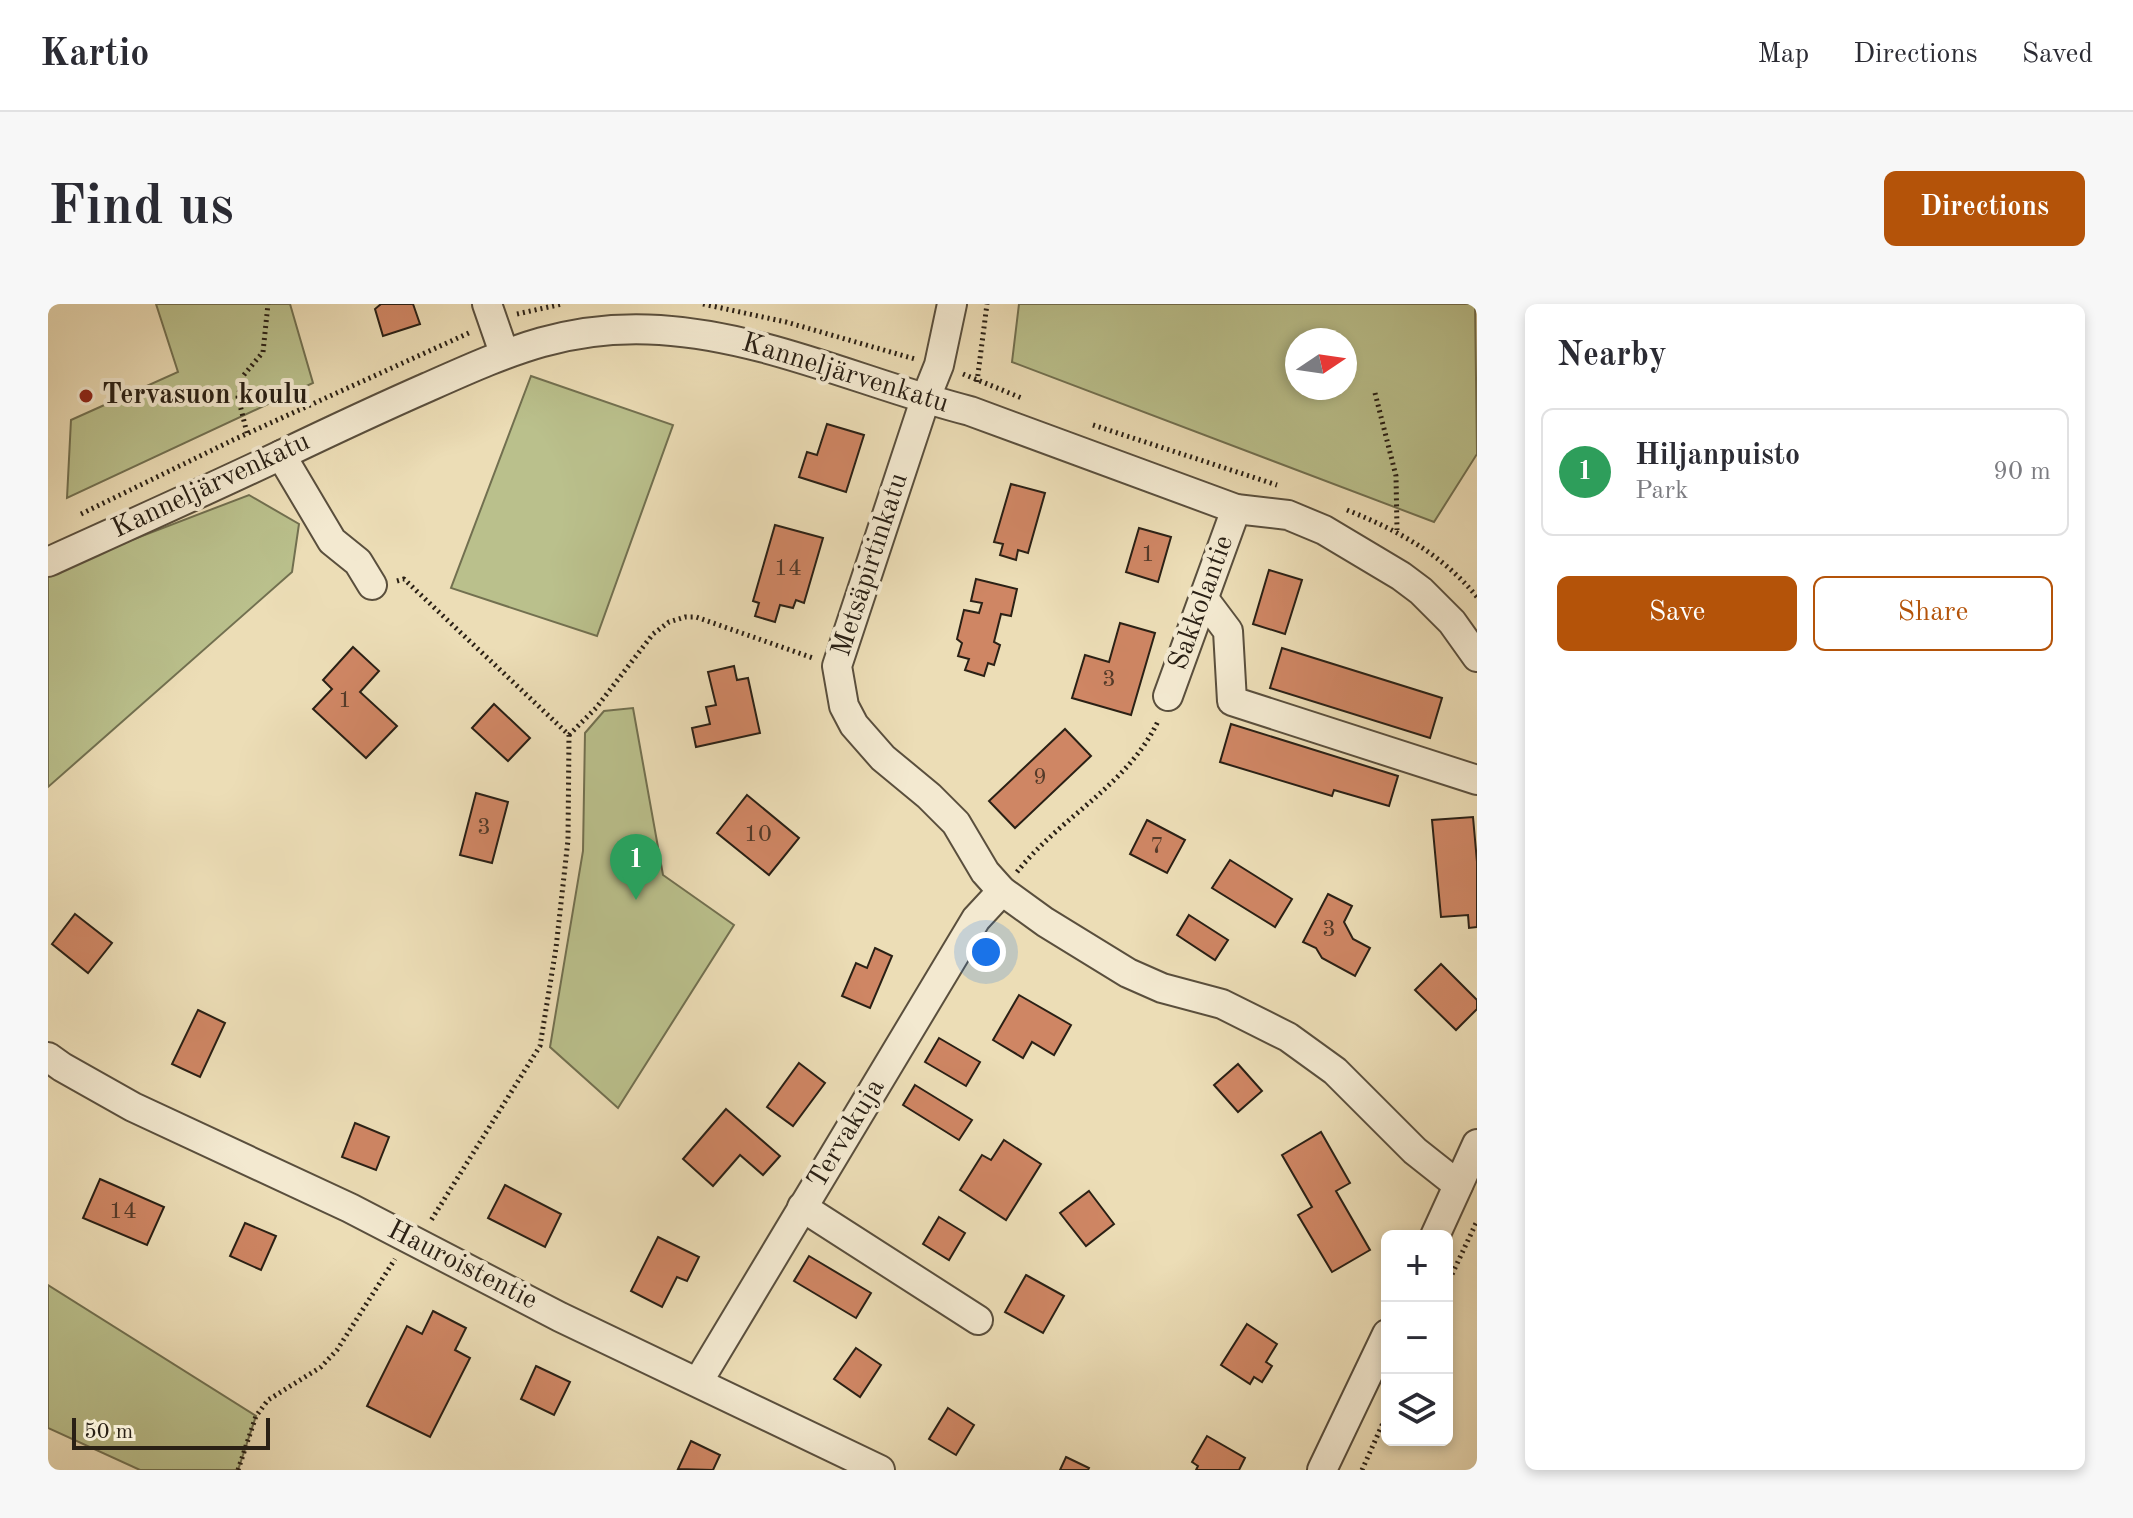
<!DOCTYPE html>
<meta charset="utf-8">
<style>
:root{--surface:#fff;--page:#f7f7f7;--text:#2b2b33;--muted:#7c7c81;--line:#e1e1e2;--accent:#b45309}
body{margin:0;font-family:"Old Standard TT",serif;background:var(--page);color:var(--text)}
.controls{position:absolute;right:24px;bottom:24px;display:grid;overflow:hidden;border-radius:12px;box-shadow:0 4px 12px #0003}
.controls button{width:72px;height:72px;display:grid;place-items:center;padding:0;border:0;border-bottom:2px solid var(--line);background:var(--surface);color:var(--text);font:40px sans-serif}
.compass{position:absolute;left:1237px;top:24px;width:72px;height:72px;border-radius:50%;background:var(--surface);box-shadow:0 4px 12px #0003;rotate:77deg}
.scale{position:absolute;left:24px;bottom:20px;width:198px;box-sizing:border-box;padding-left:8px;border:4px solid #2a2015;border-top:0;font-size:22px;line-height:28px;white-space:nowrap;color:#2a2015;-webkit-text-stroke:6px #f3e9d0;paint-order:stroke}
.you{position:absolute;left:938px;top:648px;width:28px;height:28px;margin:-20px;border:6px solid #fff;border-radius:50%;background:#1a73e8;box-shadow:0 0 0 12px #1a73e833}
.badge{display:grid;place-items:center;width:52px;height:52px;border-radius:50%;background:var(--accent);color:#fff;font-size:26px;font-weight:700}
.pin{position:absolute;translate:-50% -66px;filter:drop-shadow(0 2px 4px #0008)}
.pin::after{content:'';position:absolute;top:42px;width:28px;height:24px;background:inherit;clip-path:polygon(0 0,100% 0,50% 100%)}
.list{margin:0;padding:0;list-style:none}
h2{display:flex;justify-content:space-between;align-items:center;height:104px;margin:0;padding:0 32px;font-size:34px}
h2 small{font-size:26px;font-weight:400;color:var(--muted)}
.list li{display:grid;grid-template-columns:52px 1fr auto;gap:24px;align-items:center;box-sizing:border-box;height:128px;margin:0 16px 16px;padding:0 16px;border:2px solid var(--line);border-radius:12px}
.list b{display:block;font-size:30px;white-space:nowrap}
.list p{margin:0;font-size:26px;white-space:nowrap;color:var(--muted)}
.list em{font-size:26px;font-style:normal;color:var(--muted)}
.actions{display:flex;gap:16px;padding:24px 32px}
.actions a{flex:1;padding:18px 0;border:2px solid var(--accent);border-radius:12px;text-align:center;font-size:28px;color:var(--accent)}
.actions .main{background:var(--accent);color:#fff}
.icon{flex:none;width:44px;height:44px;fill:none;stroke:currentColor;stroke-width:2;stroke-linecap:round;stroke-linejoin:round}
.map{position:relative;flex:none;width:1429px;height:1166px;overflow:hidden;border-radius:12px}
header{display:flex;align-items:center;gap:48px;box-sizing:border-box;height:112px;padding:0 40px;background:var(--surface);border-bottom:2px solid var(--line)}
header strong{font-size:38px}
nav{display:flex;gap:44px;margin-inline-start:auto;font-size:28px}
.intro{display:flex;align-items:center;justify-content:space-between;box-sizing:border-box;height:192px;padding:0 48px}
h1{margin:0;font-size:56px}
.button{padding:20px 36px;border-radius:12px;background:var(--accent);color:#fff;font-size:28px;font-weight:700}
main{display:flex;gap:48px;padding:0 48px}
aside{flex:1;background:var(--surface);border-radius:12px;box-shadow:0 4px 12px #0003}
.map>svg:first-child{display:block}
.green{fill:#bac08c;stroke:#727050;stroke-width:2;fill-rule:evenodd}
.building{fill:#cf8664;stroke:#2a2015;stroke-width:2}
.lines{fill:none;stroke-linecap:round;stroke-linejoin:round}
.minor-casing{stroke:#5a4f3d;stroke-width:32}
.path{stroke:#2a2015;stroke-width:5;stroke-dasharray:2 4;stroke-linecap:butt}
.minor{stroke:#f3e9d0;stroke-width:28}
.poi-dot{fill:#8f2418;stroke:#f3e9d0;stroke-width:3}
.labels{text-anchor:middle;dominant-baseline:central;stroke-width:8;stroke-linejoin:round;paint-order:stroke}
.number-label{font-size:24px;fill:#533a29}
.street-label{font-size:28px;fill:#2a2015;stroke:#f3e9d0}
.poi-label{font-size:28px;font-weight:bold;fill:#2a2015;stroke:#f3e9d0;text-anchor:start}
</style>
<header>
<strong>Kartio</strong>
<nav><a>Map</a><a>Directions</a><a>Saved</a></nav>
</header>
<div class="intro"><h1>Find us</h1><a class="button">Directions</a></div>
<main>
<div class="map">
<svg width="1429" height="1166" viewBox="0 0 1429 1166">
<rect width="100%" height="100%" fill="#ecddb6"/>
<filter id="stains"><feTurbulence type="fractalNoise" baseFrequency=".0025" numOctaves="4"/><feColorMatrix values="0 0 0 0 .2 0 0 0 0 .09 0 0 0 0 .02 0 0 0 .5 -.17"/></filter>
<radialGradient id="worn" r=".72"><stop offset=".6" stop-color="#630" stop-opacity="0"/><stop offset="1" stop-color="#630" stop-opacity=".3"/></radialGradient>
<g class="green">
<polygon points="108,0 242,0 265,79 19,194 23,116 130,68"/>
<path d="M971 0H1427L1429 150 1386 218 964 58ZM1249 36H1297V84H1249Z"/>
<polygon points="483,72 625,121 549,332 403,284"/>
<polygon points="201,191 251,220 244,268 0,483 0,268"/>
<polygon points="585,404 615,571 686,621 570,804 502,743 535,547 537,429 556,407"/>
<polygon points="0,981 208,1112 190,1166 92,1166 0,1124"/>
</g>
<g class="building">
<polygon points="365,0 372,20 335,32 327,5 333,0"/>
<polygon points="779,120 816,131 798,188 751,173 759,148 769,151"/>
<polygon points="963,180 997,189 980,249 970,246 968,256 952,251 955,240 946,238"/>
<polygon points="727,221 775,234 756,299 748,296 745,304 732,301 727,318 707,312 711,299 705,297"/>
<polygon points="1091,224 1123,233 1110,278 1078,268"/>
<polygon points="1221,266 1254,276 1237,330 1205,320"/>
<polygon points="928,275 969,285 963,312 953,310 946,338 952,341 946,361 940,359 936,372 917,366 921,355 910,352 914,339 909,335 916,306 931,309 934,299 923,297"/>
<polygon points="1072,319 1107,329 1083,411 1024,394 1037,351 1061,358"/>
<polygon points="305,343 331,367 312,388 349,422 318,454 265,405 284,385 275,376"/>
<polygon points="1234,344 1394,394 1382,434 1222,384"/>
<polygon points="686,362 689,376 700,374 712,429 648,443 644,424 662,420 658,403 668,401 660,368"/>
<polygon points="446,400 482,434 460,457 424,424"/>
<polygon points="1183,420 1350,472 1341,502 1286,486 1284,492 1172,458"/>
<polygon points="1017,425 1043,452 967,524 941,497"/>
<polygon points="428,489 460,498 444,559 412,551"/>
<polygon points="699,491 751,534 721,571 669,529"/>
<polygon points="1425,513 1429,558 1429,623 1421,624 1420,611 1393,613 1384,516"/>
<polygon points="1099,516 1137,536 1119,569 1082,550"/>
<polygon points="1182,556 1244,595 1227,623 1164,584"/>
<polygon points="1280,590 1304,602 1296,618 1305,635 1322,644 1307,672 1274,654 1268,644 1255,638"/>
<polygon points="27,610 64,639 40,669 4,640"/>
<polygon points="1141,611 1180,636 1167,656 1129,631"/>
<polygon points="827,644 844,652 822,704 794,692 808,659 819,664"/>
<polygon points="1393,660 1429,696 1429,705 1408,726 1367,686"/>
<polygon points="971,691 1023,721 1006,751 984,738 975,754 945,736"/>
<polygon points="150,706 177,719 152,773 124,760"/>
<polygon points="891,734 932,758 918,782 877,758"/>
<polygon points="751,759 777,779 745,822 719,803"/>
<polygon points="1190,760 1214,787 1190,808 1166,781"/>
<polygon points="867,781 924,816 911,836 855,801"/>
<polygon points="678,805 732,852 715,871 692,851 665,882 635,855"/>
<polygon points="307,819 341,833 328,866 294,853"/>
<polygon points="1273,828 1302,879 1288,887 1322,946 1284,968 1250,911 1264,903 1234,851"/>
<polygon points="956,836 993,860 958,916 912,886 934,851 943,856"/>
<polygon points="52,875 116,903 99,941 35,914"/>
<polygon points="457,881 513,910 497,943 440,914"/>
<polygon points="1041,887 1066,920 1038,942 1012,909"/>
<polygon points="891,913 917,929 901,956 875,940"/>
<polygon points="197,919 228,932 213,966 182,952"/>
<polygon points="610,933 651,953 639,977 629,973 614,1003 583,987"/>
<polygon points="761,952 823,989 808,1014 746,977"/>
<polygon points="978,971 1016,992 995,1029 957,1008"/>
<polygon points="385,1007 418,1024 407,1046 422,1054 382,1133 319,1102 359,1022 374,1030"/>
<polygon points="1199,1020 1229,1040 1218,1058 1224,1062 1214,1078 1206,1073 1202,1080 1173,1061"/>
<polygon points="808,1044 833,1061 812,1093 786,1075"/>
<polygon points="488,1062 522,1078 506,1111 473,1095"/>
<polygon points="900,1104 926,1121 908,1151 881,1135"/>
<polygon points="1159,1132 1197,1154 1191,1166 1148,1166 1150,1162 1144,1158"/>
<polygon points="643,1137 672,1151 665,1166 630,1165"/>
<polygon points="1018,1153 1041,1164 1040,1166 1012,1166"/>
</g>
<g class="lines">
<defs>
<g id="minor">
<polyline points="439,0 456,49"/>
<polyline points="904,0 891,61 877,96 789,362 796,402 806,421 835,454 881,492 908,519 937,568 954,587 997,618 1080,669 1114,684 1174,700 1240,733 1287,767 1367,847 1410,881"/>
<polyline points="233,151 284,237 310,258 324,281"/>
<path d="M0 258C77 223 155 188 231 152 281 128 330 105 380 83 461 47 520 20 612 26 720 33 819 81 922 107L1188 205 1240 211 1276 226 1353 272 1373 287 1404 318 1429 353"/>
<polyline points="1156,295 1180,327 1184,397 1429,476"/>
<polyline points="1120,392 1188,205"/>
<polyline points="0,753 14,763 85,803 302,904 512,1013 832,1166"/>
<polyline points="754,903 930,1016"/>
<polyline points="1387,932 1429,840"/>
<polyline points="650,1078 928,615 954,587"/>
<polyline points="1274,1166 1339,1030"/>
</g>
</defs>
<use href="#minor" class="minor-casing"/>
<g class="path">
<polyline points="655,0 738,18 867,55"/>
<polyline points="469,10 514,0"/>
<polyline points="915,70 976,95"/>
<polyline points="929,78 939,0"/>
<polyline points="1327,89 1348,172 1349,226"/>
<polyline points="1045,121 1229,181"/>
<polyline points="199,129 190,93 195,72 215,48 220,0"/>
<path d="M1299 206C1349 226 1394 250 1429 293"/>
<polyline points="33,210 185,136 423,28"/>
<polyline points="349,277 356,275 521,431 520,536 508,644 492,742 382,918"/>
<polyline points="521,431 548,404 605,330 621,318 637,313 648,313 765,354"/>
<path d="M969 568C1013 512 1081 481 1111 415"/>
<polyline points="1399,981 1429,917"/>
<polyline points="190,1166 208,1112 220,1096 273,1063 289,1046 347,955"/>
<polyline points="1314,1166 1339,1110"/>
</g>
<use href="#minor" class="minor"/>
</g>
<circle class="poi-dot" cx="38" cy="92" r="8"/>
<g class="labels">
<g class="number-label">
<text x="1100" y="251">1</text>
<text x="740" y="265">14</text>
<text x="1061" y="376">3</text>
<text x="297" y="397">1</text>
<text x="992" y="474">9</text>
<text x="436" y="524">3</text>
<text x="710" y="531">10</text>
<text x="1109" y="543">7</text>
<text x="1281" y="626">3</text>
<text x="75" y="908">14</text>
</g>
<g class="street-label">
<text transform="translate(797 70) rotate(17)">Kanneljärvenkatu</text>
<text transform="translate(163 182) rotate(-25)">Kanneljärvenkatu</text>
<text transform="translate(823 261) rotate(-72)">Metsäpirtinkatu</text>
<text transform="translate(1154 299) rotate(-70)">Sakkolantie</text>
<text transform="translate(799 830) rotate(-59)">Tervakuja</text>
<text transform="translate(414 962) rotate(27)">Hauroistentie</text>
</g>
<g class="poi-label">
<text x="54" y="92">Tervasuon koulu</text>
</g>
</g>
<rect width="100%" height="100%" filter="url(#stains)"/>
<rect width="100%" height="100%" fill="url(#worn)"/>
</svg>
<div class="controls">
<button>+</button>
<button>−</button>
<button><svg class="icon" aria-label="layers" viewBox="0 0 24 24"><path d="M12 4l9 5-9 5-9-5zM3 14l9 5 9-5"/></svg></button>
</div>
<svg class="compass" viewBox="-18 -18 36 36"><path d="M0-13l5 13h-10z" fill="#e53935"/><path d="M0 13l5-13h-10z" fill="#7c7c81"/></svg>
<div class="scale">50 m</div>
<div class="you"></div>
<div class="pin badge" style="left:588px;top:596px;background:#2e9e5b">1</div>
</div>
<aside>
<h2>Nearby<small></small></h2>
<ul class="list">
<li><span class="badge" style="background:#2e9e5b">1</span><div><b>Hiljanpuisto</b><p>Park</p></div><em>90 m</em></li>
</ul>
<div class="actions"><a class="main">Save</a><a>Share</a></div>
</aside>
</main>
